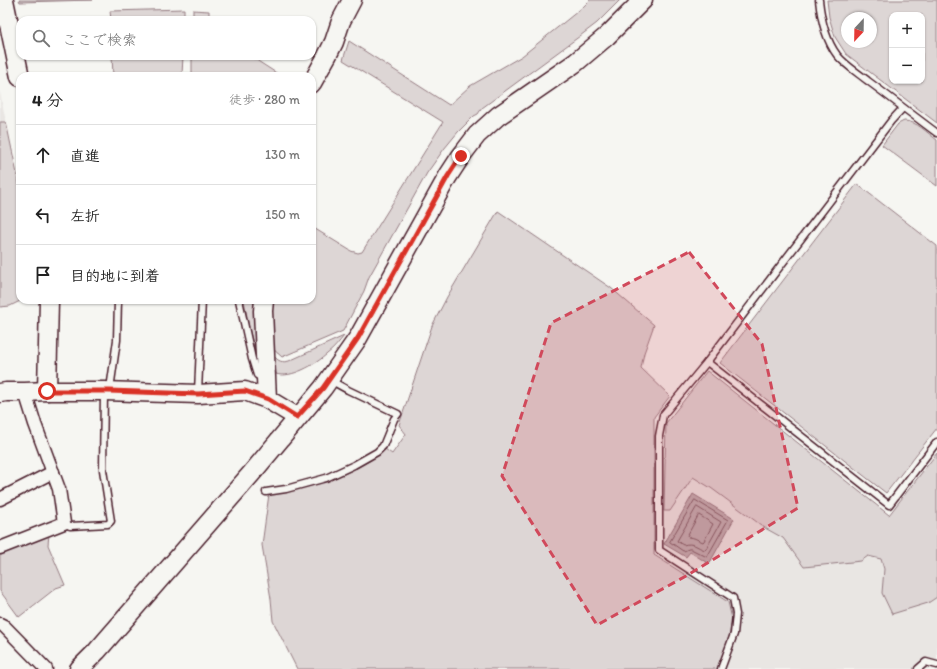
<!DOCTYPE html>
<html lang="ja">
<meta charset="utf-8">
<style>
:root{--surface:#fff;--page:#f6f6f6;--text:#222;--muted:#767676;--line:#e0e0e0}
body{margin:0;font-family:Itim,"Klee One",sans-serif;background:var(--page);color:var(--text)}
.controls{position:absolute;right:12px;top:12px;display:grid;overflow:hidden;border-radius:8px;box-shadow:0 1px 3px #0004}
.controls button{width:36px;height:36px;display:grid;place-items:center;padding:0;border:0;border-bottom:1px solid var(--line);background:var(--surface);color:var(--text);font:20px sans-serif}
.compass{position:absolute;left:841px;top:12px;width:36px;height:36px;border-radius:50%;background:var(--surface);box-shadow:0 1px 3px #0004;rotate:202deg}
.stop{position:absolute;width:12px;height:12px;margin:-9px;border:3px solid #d93025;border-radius:50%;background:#fff}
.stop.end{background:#d93025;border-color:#fff;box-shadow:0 1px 4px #0008}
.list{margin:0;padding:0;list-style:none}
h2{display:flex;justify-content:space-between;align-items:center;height:52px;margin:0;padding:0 16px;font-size:17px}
h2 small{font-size:13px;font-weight:400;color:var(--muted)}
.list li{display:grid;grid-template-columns:26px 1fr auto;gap:12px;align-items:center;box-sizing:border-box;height:60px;padding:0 16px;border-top:1px solid var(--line)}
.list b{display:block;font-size:15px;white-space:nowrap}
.list em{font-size:13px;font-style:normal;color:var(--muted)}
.icon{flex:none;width:22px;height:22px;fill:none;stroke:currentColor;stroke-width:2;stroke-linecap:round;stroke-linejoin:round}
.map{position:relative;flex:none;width:937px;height:669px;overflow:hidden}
.search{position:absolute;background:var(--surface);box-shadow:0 1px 3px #0004;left:16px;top:16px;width:300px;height:44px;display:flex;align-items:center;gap:10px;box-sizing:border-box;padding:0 14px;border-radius:12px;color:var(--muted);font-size:15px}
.panel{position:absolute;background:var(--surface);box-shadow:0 1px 3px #0004;left:16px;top:72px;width:300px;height:232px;border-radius:12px}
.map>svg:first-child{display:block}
.built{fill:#e9e6e3}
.green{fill:#ddd6d5;stroke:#947a80;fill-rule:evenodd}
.water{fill:#bbadae;stroke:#8e747a}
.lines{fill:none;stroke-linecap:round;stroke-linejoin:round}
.shore{stroke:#77585f;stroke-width:1}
.lane-casing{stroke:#4a1f2b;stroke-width:9}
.street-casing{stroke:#4a1f2b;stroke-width:15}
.secondary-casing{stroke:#4a1f2b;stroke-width:21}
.lane{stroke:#f6f6f2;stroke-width:6}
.street{stroke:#f6f6f2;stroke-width:12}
.secondary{stroke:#f6f6f2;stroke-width:18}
.route{stroke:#d93025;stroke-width:5}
.marked{fill:#d1495b;fill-opacity:0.2;stroke:#d1495b;stroke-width:3;stroke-dasharray:8 5;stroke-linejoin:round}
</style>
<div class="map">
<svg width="937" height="669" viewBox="0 0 937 669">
<rect width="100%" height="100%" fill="#f6f6f2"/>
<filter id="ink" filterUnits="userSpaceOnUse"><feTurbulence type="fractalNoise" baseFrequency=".025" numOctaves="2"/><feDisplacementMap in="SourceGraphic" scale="8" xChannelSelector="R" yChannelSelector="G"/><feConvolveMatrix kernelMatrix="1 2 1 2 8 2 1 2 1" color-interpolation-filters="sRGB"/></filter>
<g filter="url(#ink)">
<g class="built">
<polygon points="0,91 0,92 6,122 0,122"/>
<polygon points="693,477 711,488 765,528 783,538 804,567 868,556 881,559 884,569 882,593 928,603 937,597 937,669 717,669 729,637 732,619 654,555 655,510 670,510"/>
</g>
<g class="green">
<polygon points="19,0 93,0 20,2"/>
<polygon points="590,0 620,0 597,23 580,36 482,108 478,114 474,116 458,132 444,149 427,173 369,277 364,291 343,331 282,357 272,348 271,300 312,300 312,227 351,251 358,253 362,252 443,122 343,60 349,41 449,105 470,86 522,56 583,7"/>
<path d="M827 0H937V123L846 54 835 37 829 17ZM892 15H922V81H892ZM847 18H871V42H847Z"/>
<polygon points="184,9 184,20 111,20 110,11"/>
<polygon points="193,10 209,11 209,20 193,20"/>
<polygon points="112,56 183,56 182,75 177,76 113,76"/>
<polygon points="192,56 250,56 281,76 192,76"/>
<path d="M904 121C917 121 927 133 937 140V186L882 145 898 124Z"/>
<polygon points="0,122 6,122 20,188 20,300 22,300 10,306 0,307"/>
<polygon points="857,184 937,246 937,428 886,493 720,363"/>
<path d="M498 211 611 288 654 325 644 353 641 368 670 396 654 417V555L728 602 732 619 729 637 717 669H297L273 621 271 599 262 545 269 494C303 489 333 482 362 465 371 460 379 456 385 449L392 454 406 434 399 425 432 326 447 297Z"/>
<polygon points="244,300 257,300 260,371 249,328"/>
<path d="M344 336C339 342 334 349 327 354 316 364 291 379 276 374L274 356C278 361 282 363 289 361Z"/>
<polygon points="707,371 889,515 937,453 937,597 928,603 892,614 882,593 884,569 881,559 868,556 861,561 804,567 783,538 765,528 711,488 693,477 670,511 664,511 666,423"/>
<polygon points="49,534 48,545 65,585 56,588 19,617 0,591 0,554 15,546"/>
</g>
<polygon class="water" points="693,494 734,519 709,564 690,552 686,557 664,544"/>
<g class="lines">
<g class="shore">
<path d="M695 500 728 520 707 557 691 549C688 548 686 551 683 551L670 542Z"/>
<path d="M697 507 721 522 706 549 705 550C696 547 694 542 683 545L677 541 696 508Z"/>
<polygon points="699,515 713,524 704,541 703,542 694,538 688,537 687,536 698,516"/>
</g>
<defs>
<g id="lane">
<path d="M819 0C821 19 825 39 837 55 845 65 858 73 868 81 891 98 914 116 937 133"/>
<polyline points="239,300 252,359 257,375 263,379"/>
<polyline points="707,362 889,505 937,442"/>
<polyline points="110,389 117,340 118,300"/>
<polyline points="198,392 202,300"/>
<polyline points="266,492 286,489 326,478 354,465 377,452 383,446 394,419 398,414 348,390 330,380"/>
<polyline points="64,523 70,526 108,524 111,521 103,470 104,392"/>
<polyline points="721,669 734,634 736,614 733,598 659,550 659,436 663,415 707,362 891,121 903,108"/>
<polyline points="918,669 926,662 937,665"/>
</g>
<g id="street">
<polyline points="0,499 53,472"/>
<polyline points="0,548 64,523 59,489 35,424 25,392"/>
<polyline points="0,624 4,626 46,669"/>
</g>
<g id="secondary">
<polyline points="4,0 20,77"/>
<polyline points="312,83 327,56 334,42 341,21 352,0"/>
<polyline points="264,300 263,311 267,399"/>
<polyline points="47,391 49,300"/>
<polyline points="0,393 6,392 25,392 47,391 104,391 198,394 245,391 267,399 297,417"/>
<polyline points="79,669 97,651 251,474 323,388 358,338 448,176 461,156 477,135 498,116 575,63 607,36 643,0"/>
</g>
</defs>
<use href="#lane" class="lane-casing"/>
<use href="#street" class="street-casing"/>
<use href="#secondary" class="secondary-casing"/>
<use href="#lane" class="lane"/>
<use href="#street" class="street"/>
<use href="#secondary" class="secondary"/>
</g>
</g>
<g class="lines" filter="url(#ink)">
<polyline class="route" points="47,391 109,391 198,394 245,391 268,399 297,417 323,388 358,338 448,176 461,156"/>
</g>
<path class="marked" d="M689 252 762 344 798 508 686 576 597 625 502 476 551 323Z"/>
</svg>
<div class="controls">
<button>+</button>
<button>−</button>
</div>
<svg class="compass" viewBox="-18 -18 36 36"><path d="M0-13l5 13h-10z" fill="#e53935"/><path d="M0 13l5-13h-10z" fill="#767676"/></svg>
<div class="stop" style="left:47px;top:391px"></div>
<div class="stop end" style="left:461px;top:156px"></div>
<div class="search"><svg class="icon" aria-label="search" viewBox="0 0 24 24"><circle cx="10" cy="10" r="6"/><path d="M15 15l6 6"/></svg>ここで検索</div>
<section class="panel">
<h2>4 分<small>徒歩 · 280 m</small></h2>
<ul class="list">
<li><svg class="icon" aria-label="ahead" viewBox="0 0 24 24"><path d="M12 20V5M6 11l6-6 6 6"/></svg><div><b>直進</b></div><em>130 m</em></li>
<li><svg class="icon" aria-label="left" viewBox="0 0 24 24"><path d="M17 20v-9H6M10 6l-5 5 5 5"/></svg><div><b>左折</b></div><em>150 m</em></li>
<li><svg class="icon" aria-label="arrive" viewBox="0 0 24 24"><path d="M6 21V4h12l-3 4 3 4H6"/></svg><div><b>目的地に到着</b></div></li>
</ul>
</section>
</div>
